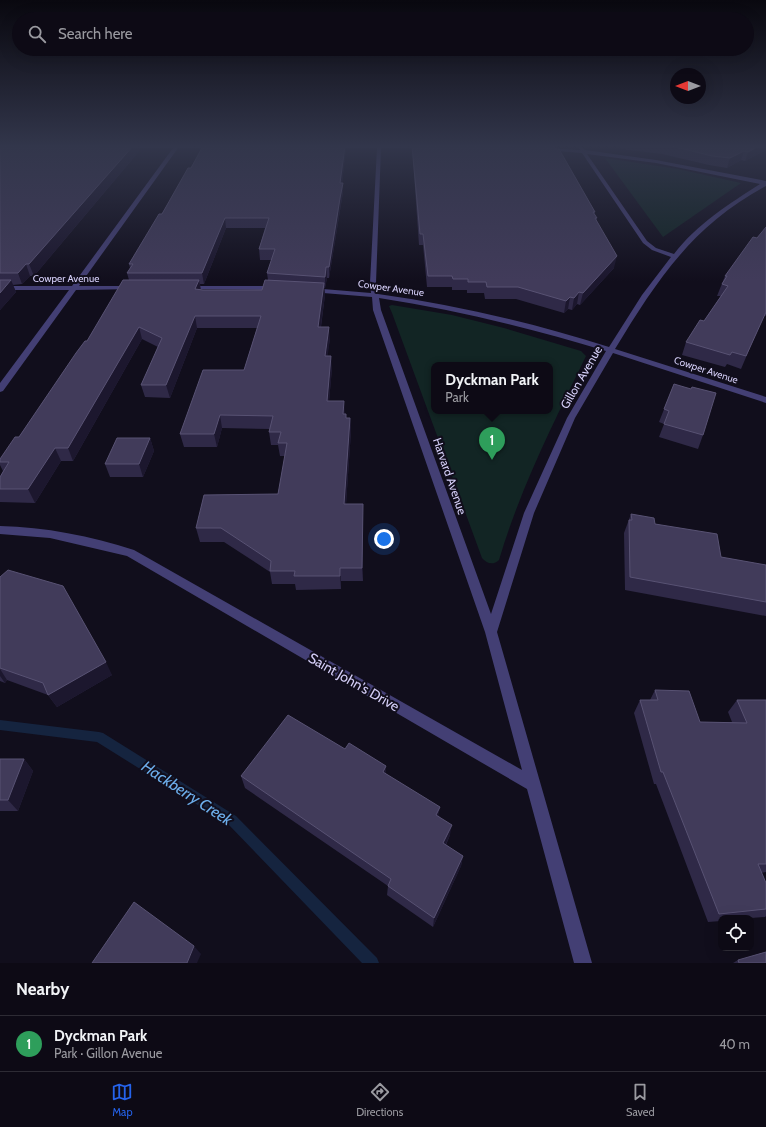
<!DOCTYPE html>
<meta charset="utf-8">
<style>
:root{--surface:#0d0a15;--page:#16131e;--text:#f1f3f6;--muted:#9a9aa0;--line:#2d2b34;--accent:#2563eb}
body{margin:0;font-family:Cabin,sans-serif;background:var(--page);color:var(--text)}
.controls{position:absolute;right:12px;bottom:12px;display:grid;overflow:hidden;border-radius:8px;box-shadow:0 4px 16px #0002}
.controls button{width:36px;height:36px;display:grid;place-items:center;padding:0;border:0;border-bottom:1px solid var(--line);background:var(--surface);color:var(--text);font:20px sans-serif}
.compass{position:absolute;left:670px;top:68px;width:36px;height:36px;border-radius:50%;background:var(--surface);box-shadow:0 4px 16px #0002;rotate:270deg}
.you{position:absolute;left:384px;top:539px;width:14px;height:14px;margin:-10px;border:3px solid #fff;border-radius:50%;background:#1a73e8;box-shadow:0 0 0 6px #1a73e833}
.badge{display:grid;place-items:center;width:26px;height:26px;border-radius:50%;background:var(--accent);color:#fff;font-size:13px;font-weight:700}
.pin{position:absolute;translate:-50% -33px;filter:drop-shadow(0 1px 2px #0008)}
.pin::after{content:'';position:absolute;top:21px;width:14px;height:12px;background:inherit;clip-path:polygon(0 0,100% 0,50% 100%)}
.popup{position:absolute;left:431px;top:362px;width:122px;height:52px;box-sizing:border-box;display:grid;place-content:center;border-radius:8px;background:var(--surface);filter:drop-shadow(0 1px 3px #0005);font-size:13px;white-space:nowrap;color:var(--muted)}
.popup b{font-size:15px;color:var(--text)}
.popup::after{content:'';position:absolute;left:50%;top:100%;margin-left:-8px;border:8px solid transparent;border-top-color:var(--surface)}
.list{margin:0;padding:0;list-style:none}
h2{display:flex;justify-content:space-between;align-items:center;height:52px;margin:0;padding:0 16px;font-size:17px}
h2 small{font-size:13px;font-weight:400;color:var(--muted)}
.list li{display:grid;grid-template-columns:26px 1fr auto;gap:12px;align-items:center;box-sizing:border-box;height:56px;padding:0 16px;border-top:1px solid var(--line)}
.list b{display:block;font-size:15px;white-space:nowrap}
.list p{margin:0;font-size:13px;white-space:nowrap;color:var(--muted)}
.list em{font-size:13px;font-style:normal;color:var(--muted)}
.icon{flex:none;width:22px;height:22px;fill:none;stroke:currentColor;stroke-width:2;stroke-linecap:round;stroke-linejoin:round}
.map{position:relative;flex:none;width:766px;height:963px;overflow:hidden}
.search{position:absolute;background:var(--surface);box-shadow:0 4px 16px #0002;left:12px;right:12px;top:12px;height:44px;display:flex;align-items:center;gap:10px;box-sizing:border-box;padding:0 14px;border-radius:22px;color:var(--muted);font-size:15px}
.sheet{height:108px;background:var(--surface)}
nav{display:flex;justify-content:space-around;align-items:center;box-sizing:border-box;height:56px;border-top:1px solid var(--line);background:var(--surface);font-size:11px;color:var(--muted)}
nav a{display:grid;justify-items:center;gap:2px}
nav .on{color:var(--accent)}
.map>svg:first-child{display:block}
.green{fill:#122524;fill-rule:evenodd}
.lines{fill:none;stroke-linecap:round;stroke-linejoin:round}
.stream{fill:#15243f;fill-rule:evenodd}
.minor{fill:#433f74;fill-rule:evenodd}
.wall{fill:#2f2947;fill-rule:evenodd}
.shaded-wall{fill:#1c172e}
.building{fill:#413b5a;stroke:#585273}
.labels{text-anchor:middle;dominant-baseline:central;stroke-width:4;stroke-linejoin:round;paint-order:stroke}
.far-street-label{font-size:10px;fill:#d5cff8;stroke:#110e1c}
.street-label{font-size:12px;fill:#d5cff8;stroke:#110e1c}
.near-street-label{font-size:14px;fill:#d5cff8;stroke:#110e1c}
.near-water-label{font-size:16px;font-style:italic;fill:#6cadea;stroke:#110e1c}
</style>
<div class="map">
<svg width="766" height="963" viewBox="0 0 766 963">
<rect width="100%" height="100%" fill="#110e1c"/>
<g class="green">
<polygon points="605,158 678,169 741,183 663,237"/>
<path d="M392 305 452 315 504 328 581 351 586 356C554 422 520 489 499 560 493 566 486 563 482 558L392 313 389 306ZM434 365H550V411H434Z"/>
</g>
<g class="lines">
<polygon class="stream" points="0,720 99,732 103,733 236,816 377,958 379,963 362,963 228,824 97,742 0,730"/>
<g class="minor">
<polygon points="125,146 219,147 217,148 178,148 79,286 133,286 135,287 135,289 76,290 3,391 0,392 0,383 69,290 0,290 0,286 72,286 173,148 127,148"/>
<path d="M331 146 427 147 425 148H381L376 283 378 294C456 305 533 323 609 347L642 295 671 257 652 250 643 243 582 153 545 150 543 148 580 150 579 148 581 147 585 150 656 160 766 181V186C693 225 657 280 615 349L766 397V403L613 353 575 418 534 513 497 632 592 963H574L527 789 127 556 50 538 0 534V526C45 527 91 536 134 550L522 770 485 632 373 310 372 297 311 292 308 290 311 288 371 293 370 283 377 148H333ZM587 154 656 163 760 184C729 204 697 224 674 254L656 248 647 241ZM379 298C456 310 531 328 606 351L567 418 524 513 491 614 381 310Z"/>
<polygon points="187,286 277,286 280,288 277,290 185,289 185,287"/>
</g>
</g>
<g class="wall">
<polygon points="0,146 139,146 140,150 34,276 30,276 22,284 13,285 16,292 0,310"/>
<path d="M203 146H346L342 183 343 192 329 278H327L325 288H324L325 295 321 327 330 339 327 356 332 368 329 401 345 414H346V418H350L351 431 346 504 363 517V581H341V589L296 590 295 584H272L270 572 224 542H200L196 528 278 494 285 456H280L278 445H271L269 432 270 429 222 428 217 447H184L180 434 244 370 257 328H197L170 398 145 397 141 385 158 347 142 339 73 461H61L35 503 0 502V477L3 471 0 465V459L19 437 87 341 129 280 127 273 130 268 129 264 191 168ZM226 228H265L259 249 260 260H272L267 273 268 280 262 290H201L200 284H204Z"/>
<polygon points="412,146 554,146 595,212 594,214 597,218 596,221 614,268 580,305 577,304 572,310 568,309 564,313 516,299 485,299 484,293 467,293 467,290 452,290 452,287 427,287 423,245 419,245"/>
<polygon points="622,146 766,146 766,150 745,161 741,160 727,168 709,165 662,154 621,149"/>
<polygon points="766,227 766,316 764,315 741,369 727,364 725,367 682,355 686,342 704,321 721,296 717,296 725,276"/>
<polygon points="674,384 703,435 698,449 659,437 664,424 659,422"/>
<polygon points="150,438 154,451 143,477 110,477 105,464"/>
<polygon points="631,514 655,524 721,557 766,565 766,616 625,590 624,533"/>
<polygon points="0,577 112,675 57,707 48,695 7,680 5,683 0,681"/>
<polygon points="655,690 700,722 732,722 728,712 737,700 766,700 766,872 761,873 766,883 766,916 765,917 751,918 721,918 721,921 708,922 656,784 654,784 634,713 640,700 650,700"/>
<polygon points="345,749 386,766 386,774 439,816 450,835 446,845 463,856 461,866 433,927 387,895 388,886 245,788 241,776"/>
<polygon points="0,759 24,759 33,771 18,811 0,811"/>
<polygon points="738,960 766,963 733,963"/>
</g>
<g class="shaded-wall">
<polygon points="133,146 139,146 140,150 34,276 29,264"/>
<polygon points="345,146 346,146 346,150 341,192 340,183"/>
<polygon points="759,146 766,146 766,150 745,161 748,152"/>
<polygon points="744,151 741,160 727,168 730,158"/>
<polygon points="343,183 343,192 329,278 329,267"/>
<polygon points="225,218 226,228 204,284 202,273"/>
<polygon points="617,256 614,268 580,305 583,293"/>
<polygon points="26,264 30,276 22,284 18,273"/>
<polygon points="326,267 327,278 325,288 325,277"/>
<polygon points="11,280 16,292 0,310 0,293"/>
<polygon points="199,280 201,292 195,289"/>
<polygon points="324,283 325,295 319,339 318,327"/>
<polygon points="579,292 577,304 572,310 574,298"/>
<polygon points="570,297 568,309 564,313 566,301"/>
<polygon points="195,316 197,328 170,398 166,385"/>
<polygon points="139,327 142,339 73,461 68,448"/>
<polygon points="329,327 330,339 326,368 325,356"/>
<polygon points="331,356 332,368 328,414 327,401"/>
<polygon points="344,401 345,414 343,427 343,414"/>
<polygon points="220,415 222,428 217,447 214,434"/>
<polygon points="350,418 351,431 345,518 344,504"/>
<polygon points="150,438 154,451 143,477 139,464"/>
<polygon points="55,448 61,461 35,503 28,489"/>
<polygon points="363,504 363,581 362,568"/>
<polygon points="340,568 341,581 341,589 340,576"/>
<polygon points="106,662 112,675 57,707 48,695"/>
<polygon points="0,669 7,680 5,683 0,676"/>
<polygon points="24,759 33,771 18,811 8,800"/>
<polygon points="386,766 386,778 383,772"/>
<polygon points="440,807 438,818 436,815"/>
<polygon points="452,825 450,835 441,854 443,843"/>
<polygon points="463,856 461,866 433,927 434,918"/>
<polygon points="194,946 201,954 197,963 187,963"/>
</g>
<g class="building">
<polygon points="0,146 133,146 29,264 26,264 18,273 0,273"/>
<polygon points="203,146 345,146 340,183 343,183 340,198 329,267 326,267 325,277 267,273 275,249 259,249 269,218 225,218 202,273 127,273 133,264 129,264 159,214 162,214 188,168 191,168"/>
<polygon points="412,146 554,146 555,149 559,149 595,212 593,212 597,218 595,218 617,256 583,293 579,292 574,298 570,297 566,301 518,287 487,287 486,282 468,282 468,279 453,279 452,276 428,276 423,234 420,234"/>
<polygon points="672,146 759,146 748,152 744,151 730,158 712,156"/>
<polygon points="766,227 766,312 746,356 732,352 730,355 686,342 700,320 704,321 728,286 722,284 727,276 725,276 753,237 757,238"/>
<polygon points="0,280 11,280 0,293"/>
<polygon points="123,280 199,280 195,289 203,290 262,290 265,280 324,283 318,327 329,327 325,356 331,356 327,401 344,401 343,414 346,414 346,418 350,418 344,504 363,504 362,568 340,568 340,576 294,576 295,571 270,571 271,561 221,528 196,528 204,495 278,494 287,443 278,443 281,432 269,432 273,416 220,415 214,434 180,434 203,370 244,370 261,316 195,316 166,385 141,385 162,338 139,327 68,448 55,448 28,489 0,489 0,477 9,462 0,462 0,459 15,437 19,437 76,353 85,341 87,341"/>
<polygon points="674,384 691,389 692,387 716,393 703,435 664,424 669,411 664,409"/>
<polygon points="117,438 150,438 139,464 105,464"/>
<polygon points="631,514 654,518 655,524 717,534 721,557 766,565 766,602 630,577 629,520 632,520"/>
<polygon points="8,570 63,586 106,662 48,695 43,683 0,668 0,577"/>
<polygon points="655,690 689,691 700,722 747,723 737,700 766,700 766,864 758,864 766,883 766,909 719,914 663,772 661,772 640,700 658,700"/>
<polygon points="288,715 345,749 349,743 386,766 383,772 440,807 436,815 452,825 443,843 463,856 434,918 388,886 391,879 241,776"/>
<polygon points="0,759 24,759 8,800 0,800"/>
<polygon points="134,902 194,946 187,963 92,963"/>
<polygon points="766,952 766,963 739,963 738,960"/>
</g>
<linearGradient id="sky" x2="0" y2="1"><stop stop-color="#09080f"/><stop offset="0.52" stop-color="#32364b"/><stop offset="1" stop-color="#32364b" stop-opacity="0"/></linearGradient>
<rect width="766" height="281" fill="url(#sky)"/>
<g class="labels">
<g class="far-street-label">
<text x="66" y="278">Cowper Avenue</text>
<text transform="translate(391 288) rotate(8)">Cowper Avenue</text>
<text transform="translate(706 370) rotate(18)">Cowper Avenue</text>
</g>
<g class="street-label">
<text transform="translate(581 377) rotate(-60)">Gillon Avenue</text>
<text transform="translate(450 476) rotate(71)">Harvard Avenue</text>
</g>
<g class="near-street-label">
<text transform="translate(354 682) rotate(30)">Saint John's Drive</text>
</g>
<g class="near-water-label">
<text transform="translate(187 793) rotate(33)">Hackberry Creek</text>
</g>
</g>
</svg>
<div class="controls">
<button><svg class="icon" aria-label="locate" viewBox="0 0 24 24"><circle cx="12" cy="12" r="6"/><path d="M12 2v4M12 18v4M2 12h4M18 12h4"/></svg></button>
</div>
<svg class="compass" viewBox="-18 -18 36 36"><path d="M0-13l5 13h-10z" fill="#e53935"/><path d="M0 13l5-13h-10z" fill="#9a9aa0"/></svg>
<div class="you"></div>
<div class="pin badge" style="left:492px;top:460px;background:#2e9e5b">1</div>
<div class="popup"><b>Dyckman Park</b>Park</div>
<div class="search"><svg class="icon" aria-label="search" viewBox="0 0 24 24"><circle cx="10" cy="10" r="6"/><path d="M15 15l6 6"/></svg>Search here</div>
</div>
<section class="sheet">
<h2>Nearby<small></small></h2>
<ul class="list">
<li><span class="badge" style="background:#2e9e5b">1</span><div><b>Dyckman Park</b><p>Park · Gillon Avenue</p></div><em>40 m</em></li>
</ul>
</section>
<nav>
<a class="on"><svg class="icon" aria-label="map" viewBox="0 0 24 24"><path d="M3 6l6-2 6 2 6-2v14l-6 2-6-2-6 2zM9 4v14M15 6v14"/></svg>Map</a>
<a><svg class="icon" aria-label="directions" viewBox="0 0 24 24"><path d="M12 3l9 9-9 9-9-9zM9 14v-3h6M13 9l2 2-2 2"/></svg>Directions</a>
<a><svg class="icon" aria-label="saved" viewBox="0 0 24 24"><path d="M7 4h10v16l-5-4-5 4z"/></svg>Saved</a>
</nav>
